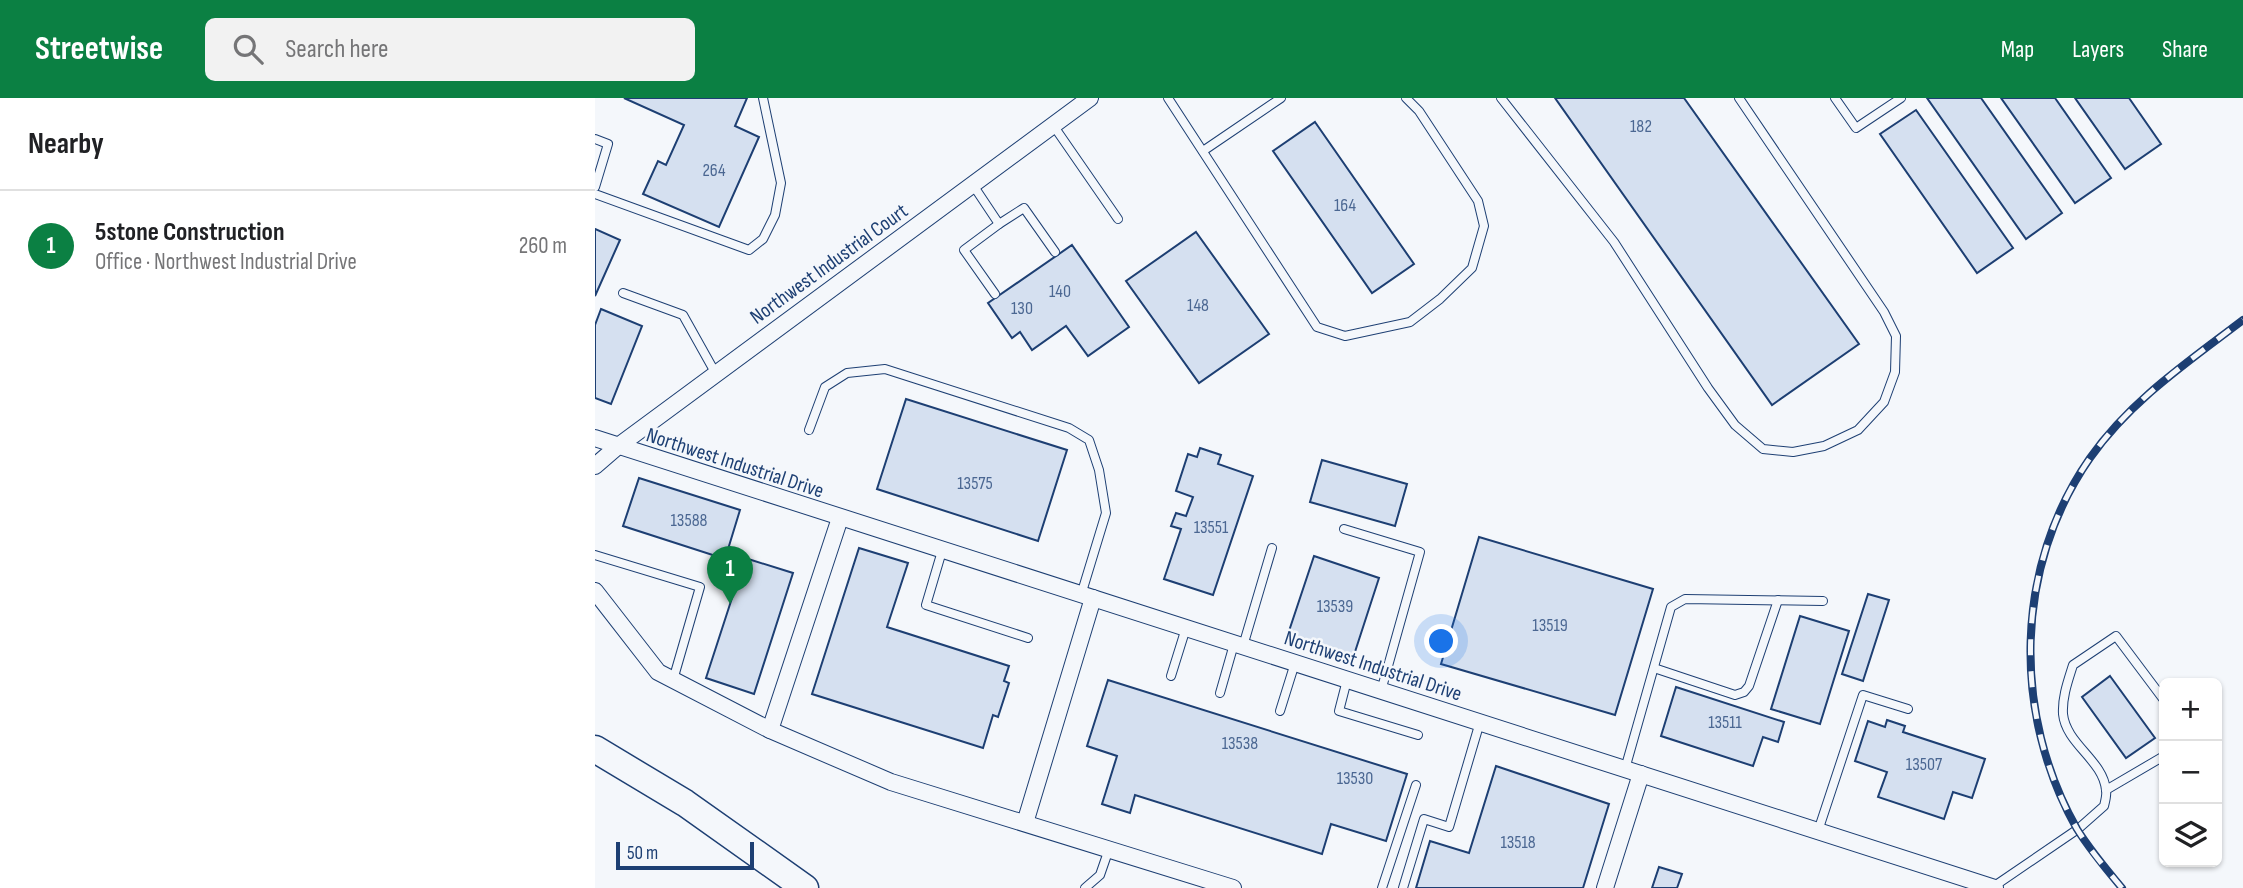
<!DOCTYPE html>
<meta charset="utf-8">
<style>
:root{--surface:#fff;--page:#f2f2f2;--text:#202124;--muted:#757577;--line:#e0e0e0;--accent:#0b8043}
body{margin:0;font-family:"Sofia Sans Condensed",sans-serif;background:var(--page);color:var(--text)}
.controls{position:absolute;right:21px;bottom:21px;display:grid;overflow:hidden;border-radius:10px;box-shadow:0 2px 5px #0004}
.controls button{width:63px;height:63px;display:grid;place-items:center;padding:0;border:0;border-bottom:2px solid var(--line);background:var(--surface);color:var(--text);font:35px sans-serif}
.scale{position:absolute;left:21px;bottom:18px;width:138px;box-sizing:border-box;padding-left:7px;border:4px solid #1d3f73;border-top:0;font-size:19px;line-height:24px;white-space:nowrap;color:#1d3f73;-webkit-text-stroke:5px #f4f7fb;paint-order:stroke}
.you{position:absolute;left:847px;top:544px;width:24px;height:24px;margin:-18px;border:5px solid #fff;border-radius:50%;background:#1a73e8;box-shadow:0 0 0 10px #1a73e833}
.badge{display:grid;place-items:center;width:46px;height:46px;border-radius:50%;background:var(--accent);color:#fff;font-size:23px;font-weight:700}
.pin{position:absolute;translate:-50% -58px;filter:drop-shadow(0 2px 4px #0008)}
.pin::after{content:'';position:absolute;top:37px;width:24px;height:21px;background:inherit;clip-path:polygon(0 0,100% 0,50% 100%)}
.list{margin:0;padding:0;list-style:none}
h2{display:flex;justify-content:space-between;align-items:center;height:91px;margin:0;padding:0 28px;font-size:30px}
h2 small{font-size:23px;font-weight:400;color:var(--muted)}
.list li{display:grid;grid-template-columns:46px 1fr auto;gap:21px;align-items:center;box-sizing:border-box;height:112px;padding:0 28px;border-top:2px solid var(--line)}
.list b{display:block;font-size:26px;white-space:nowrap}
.list p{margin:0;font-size:23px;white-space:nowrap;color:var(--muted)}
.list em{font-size:23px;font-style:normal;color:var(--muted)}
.icon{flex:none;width:38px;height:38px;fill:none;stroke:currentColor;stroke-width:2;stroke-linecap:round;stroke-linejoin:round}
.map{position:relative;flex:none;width:1648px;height:790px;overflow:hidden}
header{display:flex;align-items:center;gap:42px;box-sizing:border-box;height:98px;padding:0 35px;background:var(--accent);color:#fff}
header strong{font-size:33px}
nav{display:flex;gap:38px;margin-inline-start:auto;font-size:24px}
.search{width:490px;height:63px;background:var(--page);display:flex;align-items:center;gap:18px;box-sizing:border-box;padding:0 24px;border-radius:10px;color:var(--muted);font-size:26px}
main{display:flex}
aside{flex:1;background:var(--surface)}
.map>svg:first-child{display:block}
.building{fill:#d5e0f0;stroke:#1d3f73;stroke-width:2}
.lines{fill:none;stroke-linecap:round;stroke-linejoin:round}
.lane-casing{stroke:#1d3f73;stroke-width:10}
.street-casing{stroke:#1d3f73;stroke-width:18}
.primary-casing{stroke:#1d3f73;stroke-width:29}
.lane{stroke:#f4f7fb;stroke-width:8}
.street{stroke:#f4f7fb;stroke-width:16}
.primary{stroke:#f4f7fb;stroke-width:26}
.rail-casing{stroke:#1d3f73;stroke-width:8}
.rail{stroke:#f4f7fb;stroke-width:5;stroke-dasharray:16;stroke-linecap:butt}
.labels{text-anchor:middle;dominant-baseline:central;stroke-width:5;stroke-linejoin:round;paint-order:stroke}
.number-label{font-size:18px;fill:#4b6792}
.street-label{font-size:21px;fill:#1d3f73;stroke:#f4f7fb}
</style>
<header>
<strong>Streetwise</strong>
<div class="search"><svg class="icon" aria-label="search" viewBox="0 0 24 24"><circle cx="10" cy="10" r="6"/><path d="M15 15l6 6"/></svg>Search here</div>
<nav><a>Map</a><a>Layers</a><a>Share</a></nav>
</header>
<main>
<aside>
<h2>Nearby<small></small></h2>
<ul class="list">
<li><span class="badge">1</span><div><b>5stone Construction</b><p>Office · Northwest Industrial Drive</p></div><em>260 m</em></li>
</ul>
</aside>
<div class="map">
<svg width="1648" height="790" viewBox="0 0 1648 790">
<rect width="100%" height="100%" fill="#f4f7fb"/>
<g class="building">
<polygon points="29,0 152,0 140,28 164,39 124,129 48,96 63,63 71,67 89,27"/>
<polygon points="960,0 1089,0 1264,246 1177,307"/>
<polygon points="1332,0 1386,0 1467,115 1431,141"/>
<polygon points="1406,0 1460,0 1516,80 1480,105"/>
<polygon points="1480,0 1534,0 1566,46 1530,71"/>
<polygon points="1321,12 1418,150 1382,175 1285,36"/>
<polygon points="720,24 819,166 777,195 678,53"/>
<polygon points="0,131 25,142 0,198"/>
<polygon points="601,134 674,236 604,285 531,183"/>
<polygon points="477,147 534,229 493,258 471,228 437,252 425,234 417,240 393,205"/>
<polygon points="6,211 47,228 16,306 0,300 0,227"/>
<polygon points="311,301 472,352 443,443 282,391"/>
<polygon points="605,350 626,357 623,366 658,378 618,497 569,481 586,431 576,428 581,415 591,418 598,399 581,393 593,356 602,359"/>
<polygon points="727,362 812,386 800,428 715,404"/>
<polygon points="44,380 145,412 130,461 28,428"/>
<polygon points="884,439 1058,491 1020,617 846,566"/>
<polygon points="264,450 313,465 292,529 414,568 409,583 414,585 403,619 398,617 388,650 217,596"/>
<polygon points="719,458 784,480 758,560 692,539"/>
<polygon points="150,460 198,475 159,596 111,580"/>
<polygon points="1273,496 1294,502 1268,583 1247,576"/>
<polygon points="1205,518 1254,533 1225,626 1176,611"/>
<polygon points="1515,578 1560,640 1531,660 1487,599"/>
<polygon points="513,582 812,676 791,743 736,726 727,756 540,697 535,715 507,706 522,658 492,648"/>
<polygon points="1081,589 1189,624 1183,644 1168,639 1158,668 1066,638"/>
<polygon points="1292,622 1310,628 1308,634 1390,661 1377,700 1358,694 1349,721 1283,699 1292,674 1260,663 1273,623 1290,629"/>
<polygon points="901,668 1014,706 988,790 821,790 835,743 874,755"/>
<polygon points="1064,769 1087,776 1082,790 1057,790"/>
</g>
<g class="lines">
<defs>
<g id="lane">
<polyline points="573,0 722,229 750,238 815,224 845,201 877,170 889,128 883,103 824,13 811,0"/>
<polyline points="906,0 1019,144 1113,290 1140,327 1168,351 1198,354 1229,348 1263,332 1289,304 1300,274 1301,238 1289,214 1144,0"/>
<polyline points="1240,0 1261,30 1306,0"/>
<polyline points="458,27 523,121"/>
<polyline points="0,41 13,46 0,89"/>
<polyline points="608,53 686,0"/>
<polyline points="378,87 404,126 429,110 460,154"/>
<polyline points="0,96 154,152 168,141 180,117 186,85 168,0"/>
<polyline points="28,195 88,217 121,276"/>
<polyline points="400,196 369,152 404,126"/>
<polyline points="214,332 230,289 252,275 290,271 474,330 494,342 504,372 511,415 486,497"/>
<polyline points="749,431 825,454 786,593"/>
<polyline points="347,453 331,507 433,540"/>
<polyline points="0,457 105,489 78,582"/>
<polyline points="648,548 677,450"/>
<polyline points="1059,570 1140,597 1149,594 1154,588 1183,502"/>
<polyline points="576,578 591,530"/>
<polyline points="752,582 744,613 823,637"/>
<polyline points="625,595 639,546"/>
<polyline points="685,613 700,565"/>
<polyline points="1030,671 1076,509 1090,501 1228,503"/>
<polyline points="1511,692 1569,658"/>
<polyline points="1223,733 1268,597 1313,611"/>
<path d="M1398 789 1483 731 1509 708C1510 704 1512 697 1511 692 1508 662 1471 646 1468 616 1467 599 1473 583 1478 567L1521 538 1569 602"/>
<polyline points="490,790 505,777 514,751"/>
<polyline points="787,790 821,687"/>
<polyline points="808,790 829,721 854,729 885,624"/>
</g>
<g id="street">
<polyline points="0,340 1400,790"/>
<polyline points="0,368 22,349 495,0"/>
<polyline points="0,493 63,574 175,632 296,684 638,790"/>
<polyline points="175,632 245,420"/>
<polyline points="430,725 498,500"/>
<polyline points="1010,790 1046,676"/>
</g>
<polyline id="primary" points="0,651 90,705 210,790"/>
</defs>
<use href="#lane" class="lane-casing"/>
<use href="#street" class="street-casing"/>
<use href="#primary" class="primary-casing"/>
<use href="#lane" class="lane"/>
<use href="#street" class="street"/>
<use href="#primary" class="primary"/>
<defs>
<path id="rail" d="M1527 790C1511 771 1495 752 1482 731 1417 616 1419 469 1495 360 1536 302 1593 264 1648 222"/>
</defs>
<use href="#rail" class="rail-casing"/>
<use href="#rail" class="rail"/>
</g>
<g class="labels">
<g class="number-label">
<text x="1046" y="28">182</text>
<text x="119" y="72">264</text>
<text x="750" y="107">164</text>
<text x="465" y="193">140</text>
<text x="603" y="207">148</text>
<text x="427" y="210">130</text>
<text x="380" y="385">13575</text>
<text x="94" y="422">13588</text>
<text x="616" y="429">13551</text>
<text x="740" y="508">13539</text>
<text x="955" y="527">13519</text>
<text x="1130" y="624">13511</text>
<text x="645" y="645">13538</text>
<text x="1329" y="666">13507</text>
<text x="760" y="680">13530</text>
<text x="923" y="744">13518</text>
</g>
<g class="street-label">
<text transform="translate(234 166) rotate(-36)">Northwest Industrial Court</text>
<text transform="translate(140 365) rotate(18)">Northwest Industrial Drive</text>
<text transform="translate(778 568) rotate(18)">Northwest Industrial Drive</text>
</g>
</g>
</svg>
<div class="controls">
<button>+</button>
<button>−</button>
<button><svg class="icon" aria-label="layers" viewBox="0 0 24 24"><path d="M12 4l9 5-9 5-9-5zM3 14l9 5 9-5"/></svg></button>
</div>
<div class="scale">50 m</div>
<div class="you"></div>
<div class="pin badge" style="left:135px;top:506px">1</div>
</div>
</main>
